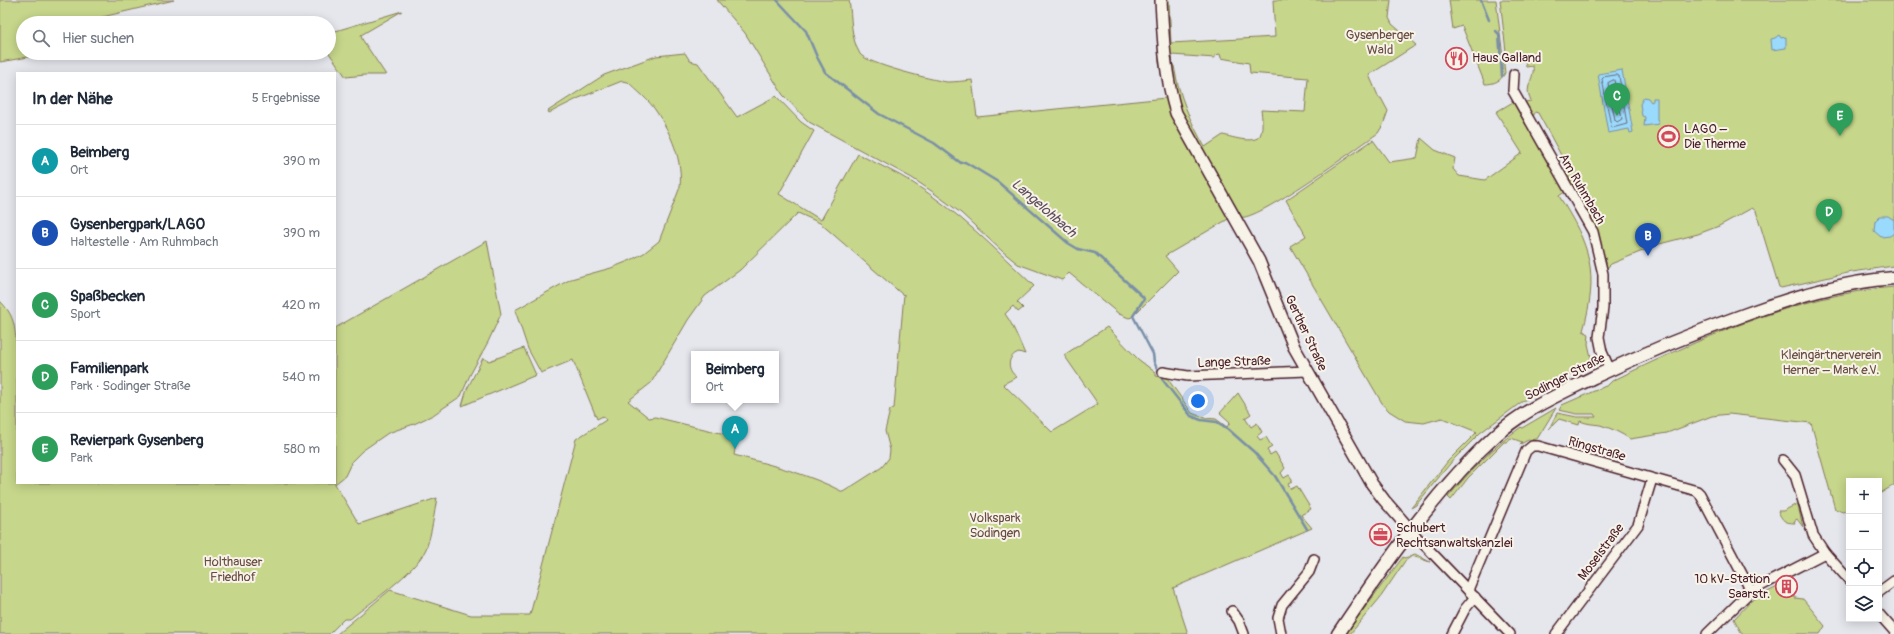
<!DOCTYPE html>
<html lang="de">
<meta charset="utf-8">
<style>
:root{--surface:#fff;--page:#f6f6f7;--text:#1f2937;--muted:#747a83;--line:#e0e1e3;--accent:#d1495b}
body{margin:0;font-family:Pangolin,sans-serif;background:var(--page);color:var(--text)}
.controls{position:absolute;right:12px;bottom:12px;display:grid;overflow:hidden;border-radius:0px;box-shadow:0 2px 10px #0003}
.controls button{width:36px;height:36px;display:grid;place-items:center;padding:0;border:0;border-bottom:1px solid var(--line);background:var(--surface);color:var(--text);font:20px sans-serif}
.you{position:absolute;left:1198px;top:401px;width:14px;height:14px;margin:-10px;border:3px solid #fff;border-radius:50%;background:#1a73e8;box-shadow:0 0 0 6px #1a73e833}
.badge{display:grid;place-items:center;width:26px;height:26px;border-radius:50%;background:var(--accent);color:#fff;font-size:13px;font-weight:700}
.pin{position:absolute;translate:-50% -33px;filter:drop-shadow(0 1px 2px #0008)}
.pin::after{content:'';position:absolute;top:21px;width:14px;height:12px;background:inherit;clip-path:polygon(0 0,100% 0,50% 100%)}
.popup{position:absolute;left:691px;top:351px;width:88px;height:52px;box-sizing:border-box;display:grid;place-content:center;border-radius:0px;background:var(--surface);filter:drop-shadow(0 1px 3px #0005);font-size:13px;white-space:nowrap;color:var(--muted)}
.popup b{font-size:15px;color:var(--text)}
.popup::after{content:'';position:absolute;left:50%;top:100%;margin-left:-8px;border:8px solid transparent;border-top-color:var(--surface)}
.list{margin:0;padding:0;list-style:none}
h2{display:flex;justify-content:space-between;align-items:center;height:52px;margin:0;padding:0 16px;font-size:17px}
h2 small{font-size:13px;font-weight:400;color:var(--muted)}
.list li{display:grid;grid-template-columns:26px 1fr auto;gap:12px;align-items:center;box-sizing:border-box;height:72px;padding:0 16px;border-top:1px solid var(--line)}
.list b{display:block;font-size:15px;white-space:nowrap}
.list p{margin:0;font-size:13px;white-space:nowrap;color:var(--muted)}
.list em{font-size:13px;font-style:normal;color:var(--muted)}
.icon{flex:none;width:22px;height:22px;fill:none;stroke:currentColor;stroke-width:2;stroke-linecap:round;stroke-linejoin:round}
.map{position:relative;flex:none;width:1894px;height:634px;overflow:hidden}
.search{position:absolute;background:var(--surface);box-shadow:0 2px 10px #0003;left:16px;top:16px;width:320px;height:44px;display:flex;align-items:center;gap:10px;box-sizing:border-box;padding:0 14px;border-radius:22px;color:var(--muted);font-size:15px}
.panel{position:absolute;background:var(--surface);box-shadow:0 2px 10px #0003;left:16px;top:72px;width:320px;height:412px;border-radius:0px}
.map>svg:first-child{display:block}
.green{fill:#c6d68a;stroke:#887a5a;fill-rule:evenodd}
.water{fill:#9adafc;stroke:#7a8fa8}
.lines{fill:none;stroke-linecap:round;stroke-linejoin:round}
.shore{stroke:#6a6a7f;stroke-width:1}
.stream{stroke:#7a8fa8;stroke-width:2.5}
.minor-casing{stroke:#4a1f2b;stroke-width:12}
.tertiary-casing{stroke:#4a1f2b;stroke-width:14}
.secondary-casing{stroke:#4a1f2b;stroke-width:15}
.minor{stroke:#f7f3e8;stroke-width:9}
.tertiary{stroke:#f7f3e8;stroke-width:11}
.secondary{stroke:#f7f3e8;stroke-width:12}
.labels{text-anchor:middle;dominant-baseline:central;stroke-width:4;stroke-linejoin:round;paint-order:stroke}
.park-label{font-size:13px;fill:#694d43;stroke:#f7f3e8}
.poi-label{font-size:13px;fill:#4a1f2b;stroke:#f7f3e8;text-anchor:start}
.street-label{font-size:13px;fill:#4a1f2b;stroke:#f7f3e8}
.water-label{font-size:14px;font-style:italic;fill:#5e4e5f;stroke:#f7f3e8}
</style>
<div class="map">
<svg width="1894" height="634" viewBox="0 0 1894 634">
<rect width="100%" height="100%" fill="#e5e7ed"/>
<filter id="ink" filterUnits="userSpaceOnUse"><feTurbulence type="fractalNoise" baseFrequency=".025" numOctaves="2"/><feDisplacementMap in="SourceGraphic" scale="8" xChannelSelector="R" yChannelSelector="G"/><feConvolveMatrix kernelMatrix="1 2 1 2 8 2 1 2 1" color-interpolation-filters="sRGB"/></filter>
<g filter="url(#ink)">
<g class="green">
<polygon points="0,0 174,0 77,23 23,23 23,53 39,53 40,55 0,62"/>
<path d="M717 0H849C852 18 850 37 860 54 867 64 933 80 947 82 955 82 964 81 972 80L977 117 1166 98 1159 63 1155 0H1169L1171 43 1275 37 1273 0H1391L1389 18 1392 24 1416 45 1369 75 1379 98H1381L1388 111 1383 125 1378 133C1360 146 1255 223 1240 217L1201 150 1230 218 1165 256 1178 271 1132 317 1129 318 1119 314 1069 273 1062 280 1018 264 1002 251 961 213 930 190 912 178 809 122 783 95 745 33ZM1220 54 1221 58 1249 63 1250 73 1308 78 1305 112 1261 110C1262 117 1263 126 1261 133 1258 146 1232 137 1223 135L1205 147C1190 121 1179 96 1174 66H1173L1172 55 1215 58V55Z"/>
<path d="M1449 0H1496L1505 73C1501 81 1494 84 1485 84L1462 26 1453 29Z"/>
<path d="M1500 0H1894V266L1852 272 1781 288 1779 287 1756 211 1752 208 1719 226 1698 234 1648 247 1645 250 1611 264 1606 269 1597 236 1564 175 1568 168 1538 113 1535 112 1533 117 1525 102 1531 101C1523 86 1535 80 1533 66L1526 67 1525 60H1518L1515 58 1507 60Z"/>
<polygon points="402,11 361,35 362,39 386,75 365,75 346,77 329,53 329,33"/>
<path d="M685 53 690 61 698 63 737 117 776 96 801 122 814 131 779 194 821 220 858 154C877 164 896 172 913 183 958 211 996 250 1034 286L1017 302 1023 308 1018 312 1013 306 1005 314C1013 324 1019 341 1025 354L1019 352C1006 356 1007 371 1017 377L1003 384 1052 432 1098 404 1064 355 1107 327 1138 359 1156 373V376L1167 378 1192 413 1205 418 1216 419 1227 427 1230 422 1220 413 1238 393 1251 414 1245 418 1251 427 1257 423 1262 432 1257 436 1260 440 1266 437 1272 447 1267 450 1270 455 1275 452 1285 468 1281 473 1284 478 1289 475 1292 479V482L1288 484 1291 489 1297 486 1311 509 1301 515 1312 528 1173 588 1188 634H337L390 590 471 615H530L576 439 606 420 603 416 597 419 573 360 541 373 528 349 515 310 571 279 611 268 631 260 644 253 659 241 680 187C683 161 671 133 656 111 649 100 637 91 628 82L622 81 579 98 549 113 548 111 604 75 656 56ZM798 213 820 223 903 295 904 294 894 408 890 410 885 431 890 450 889 458 882 467 843 492C809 474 771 465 734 455L737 437 655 417 649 418 628 401 651 383 688 320 705 296 740 270Z"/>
<path d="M1513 102 1566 191 1559 196C1591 247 1599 272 1583 331L1589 334 1588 344 1591 357 1589 363 1523 401 1480 433 1454 459 1416 505 1411 508 1448 461 1477 432 1442 418 1424 423 1405 421 1389 411 1382 403 1290 246 1306 236 1286 200 1373 140 1389 162 1417 158 1421 138 1435 150 1455 158 1453 169 1459 176 1485 180 1522 153 1496 112Z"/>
<path d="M487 241 501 314 488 342 470 375 461 396 433 415 414 424 388 433 362 451 352 461 345 476 335 484 359 524 437 498C434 514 432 533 426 549 415 573 371 602 350 619H344L329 634H0V301C16 317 14 327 17 347V483H335V328Z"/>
<path d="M1894 287V485L1879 494V481H1849V509L1843 512 1835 509 1811 423 1729 414 1712 416 1667 433 1630 439C1621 433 1611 428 1600 425 1593 424 1587 424 1580 421L1579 425 1559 419 1549 429 1557 413 1577 417H1596L1594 414H1577L1559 410 1562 405 1608 385 1612 381C1697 340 1798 294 1894 287Z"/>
<polygon points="524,348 536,375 462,406 467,389 483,358 489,361"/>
<path d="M1556 408 1537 439 1528 440 1519 445 1522 442 1511 438 1506 442H1504L1468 478 1451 500 1448 497C1470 471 1493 447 1521 427L1522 428Z"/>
<path d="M1797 504 1798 506 1803 527 1797 519 1794 521 1795 523C1784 523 1782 520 1778 511H1783Z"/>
<polygon points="1415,554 1430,562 1412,556 1405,561 1380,598 1350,634 1345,634 1403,557 1405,558"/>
<polygon points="1783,584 1786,590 1790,588 1795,598 1803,599 1825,626 1820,634 1742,634 1734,619 1752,600"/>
</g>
<g class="water">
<polygon points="1779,35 1781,38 1786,37 1786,48 1772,50 1771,39 1775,38"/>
<polygon points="1622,70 1633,132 1630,133 1629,129 1608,133 1598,74"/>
<polygon points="1644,97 1648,98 1651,102 1653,101 1653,98 1657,98 1657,119 1659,124 1644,126 1645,117 1642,116 1640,104"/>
<polygon points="1880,216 1888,216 1894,220 1894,233 1890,236 1881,237 1874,231 1875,221"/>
</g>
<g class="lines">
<g class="shore">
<polygon points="1617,75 1619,76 1627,124 1612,128 1611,126 1602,79 1604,77"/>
<polygon points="1614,80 1622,119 1617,122 1615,120 1608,83"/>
</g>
<g class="stream">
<polyline points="777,0 806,31 817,57 825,72 879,114 934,143 961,163 965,162 998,182 1068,243 1078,249 1095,253 1143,297 1144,299 1133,316 1153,354 1154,362 1162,379 1191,416 1201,420 1217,422 1228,429 1254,452 1275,476 1307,529"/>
<polyline points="1481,0 1489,20"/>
<polyline points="1496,31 1499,34 1502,76"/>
</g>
<defs>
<g id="minor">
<polyline points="1514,74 1513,91 1593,232 1603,274 1603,308 1599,337 1602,352 1610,370"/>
<polyline points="1163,372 1188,376 1307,371"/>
<polyline points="1783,460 1795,475 1813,535 1825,553 1849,580"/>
<polyline points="1411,531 1510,634"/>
<polyline points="1468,590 1526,451 1532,446 1538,446 1697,491 1700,494 1751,591"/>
<polyline points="1879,592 1894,581"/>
<polyline points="1232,611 1239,621 1244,634"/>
<polyline points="1879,614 1894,631"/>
<polyline points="1281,634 1278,618 1282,605 1309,572 1314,559"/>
<polyline points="1452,634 1465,609 1475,597"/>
<polyline points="1556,634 1638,525 1652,479"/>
<polyline points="1707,634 1751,591 1825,553"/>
</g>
<path id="tertiary" d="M1161 0C1163 38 1165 76 1176 113L1259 261 1294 347 1372 484 1384 500 1411 531"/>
<path id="secondary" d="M1338 634C1385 564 1434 492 1496 435 1525 409 1560 394 1594 377 1643 354 1693 333 1744 315 1793 297 1842 282 1894 278"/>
</defs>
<use href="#minor" class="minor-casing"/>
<use href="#tertiary" class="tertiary-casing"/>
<use href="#secondary" class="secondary-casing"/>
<use href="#minor" class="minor"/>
<use href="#tertiary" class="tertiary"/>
<use href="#secondary" class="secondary"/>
</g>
</g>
<defs>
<symbol id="restaurant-ring" viewBox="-11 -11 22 22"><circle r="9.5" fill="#f7f3e8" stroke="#d1495b" stroke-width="1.5"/><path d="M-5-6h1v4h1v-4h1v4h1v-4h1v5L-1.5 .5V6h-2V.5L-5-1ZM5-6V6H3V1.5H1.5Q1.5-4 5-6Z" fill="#d1495b"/></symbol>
<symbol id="stadium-ring" viewBox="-11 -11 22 22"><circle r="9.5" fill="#f7f3e8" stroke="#d1495b" stroke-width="1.5"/><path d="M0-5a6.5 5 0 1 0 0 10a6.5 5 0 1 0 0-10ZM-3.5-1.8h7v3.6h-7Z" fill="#d1495b"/></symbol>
<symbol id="office-ring" viewBox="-11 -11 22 22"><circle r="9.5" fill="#f7f3e8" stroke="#d1495b" stroke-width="1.5"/><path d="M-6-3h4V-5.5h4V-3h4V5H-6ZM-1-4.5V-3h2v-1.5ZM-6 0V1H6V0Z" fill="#d1495b"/></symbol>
<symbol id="building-ring" viewBox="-11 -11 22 22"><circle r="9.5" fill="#f7f3e8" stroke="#d1495b" stroke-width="1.5"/><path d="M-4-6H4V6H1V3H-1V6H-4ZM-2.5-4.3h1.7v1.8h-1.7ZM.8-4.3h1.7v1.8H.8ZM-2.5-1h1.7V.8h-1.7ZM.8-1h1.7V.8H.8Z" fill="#d1495b"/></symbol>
</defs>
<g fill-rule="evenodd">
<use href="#restaurant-ring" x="1444" y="46" width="25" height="25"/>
<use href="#stadium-ring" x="1656" y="124" width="25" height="25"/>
<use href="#office-ring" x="1368" y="522" width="25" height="25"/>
<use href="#building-ring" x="1774" y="574" width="25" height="25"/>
</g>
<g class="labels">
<g class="park-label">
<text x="1380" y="35">Gysenberger<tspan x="1380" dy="15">Wald</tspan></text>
<text x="1831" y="355">Kleingärtnerverein<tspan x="1831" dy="15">Herner – Mark e.V.</tspan></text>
<text x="995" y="518">Volkspark<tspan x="995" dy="15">Sodingen</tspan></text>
<text x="233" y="562">Holthauser<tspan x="233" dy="15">Friedhof</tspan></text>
</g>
<g class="poi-label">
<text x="1472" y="58">Haus Galland</text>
<text x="1684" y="129">LAGO –<tspan x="1684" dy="15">Die Therme</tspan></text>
<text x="1396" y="528">Schubert<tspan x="1396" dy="15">Rechtsanwaltskanzlei</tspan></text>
<text x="1770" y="579" text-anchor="end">10 kV-Station<tspan x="1770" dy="15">Saarstr.</tspan></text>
</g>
<g class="street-label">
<text transform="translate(1582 189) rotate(60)">Am Ruhmbach</text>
<text transform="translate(1306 333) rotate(65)">Gerther Straße</text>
<text transform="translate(1234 362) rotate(-2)">Lange Straße</text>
<text transform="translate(1565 377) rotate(-27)">Sodinger Straße</text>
<text transform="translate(1597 449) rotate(16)">Ringstraße</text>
<text transform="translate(1601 552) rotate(-53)">Moselstraße</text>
</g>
<g class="water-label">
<text transform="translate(1044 208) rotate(41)">Langelohbach</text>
</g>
</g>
</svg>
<div class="controls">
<button>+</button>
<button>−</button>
<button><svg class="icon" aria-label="locate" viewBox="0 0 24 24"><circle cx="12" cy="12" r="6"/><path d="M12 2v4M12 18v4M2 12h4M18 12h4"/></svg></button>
<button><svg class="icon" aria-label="layers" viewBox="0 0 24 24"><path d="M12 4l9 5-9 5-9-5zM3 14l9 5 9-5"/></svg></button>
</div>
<div class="you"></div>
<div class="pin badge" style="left:735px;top:449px;background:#0f9aa8">A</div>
<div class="popup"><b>Beimberg</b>Ort</div>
<div class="pin badge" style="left:1648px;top:256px;background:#1a4fb4">B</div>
<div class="pin badge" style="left:1617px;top:116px;background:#2e9e5b">C</div>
<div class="pin badge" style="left:1829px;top:232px;background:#2e9e5b">D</div>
<div class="pin badge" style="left:1840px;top:136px;background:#2e9e5b">E</div>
<div class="search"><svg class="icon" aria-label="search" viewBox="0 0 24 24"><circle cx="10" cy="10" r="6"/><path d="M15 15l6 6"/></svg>Hier suchen</div>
<section class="panel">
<h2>In der Nähe<small>5 Ergebnisse</small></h2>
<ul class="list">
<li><span class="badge" style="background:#0f9aa8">A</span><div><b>Beimberg</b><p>Ort</p></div><em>390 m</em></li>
<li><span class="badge" style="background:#1a4fb4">B</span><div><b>Gysenbergpark/LAGO</b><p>Haltestelle · Am Ruhmbach</p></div><em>390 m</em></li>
<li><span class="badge" style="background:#2e9e5b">C</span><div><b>Spaßbecken</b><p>Sport</p></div><em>420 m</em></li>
<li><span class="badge" style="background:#2e9e5b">D</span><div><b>Familienpark</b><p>Park · Sodinger Straße</p></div><em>540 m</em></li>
<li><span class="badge" style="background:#2e9e5b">E</span><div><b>Revierpark Gysenberg</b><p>Park</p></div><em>580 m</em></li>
</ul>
</section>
</div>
